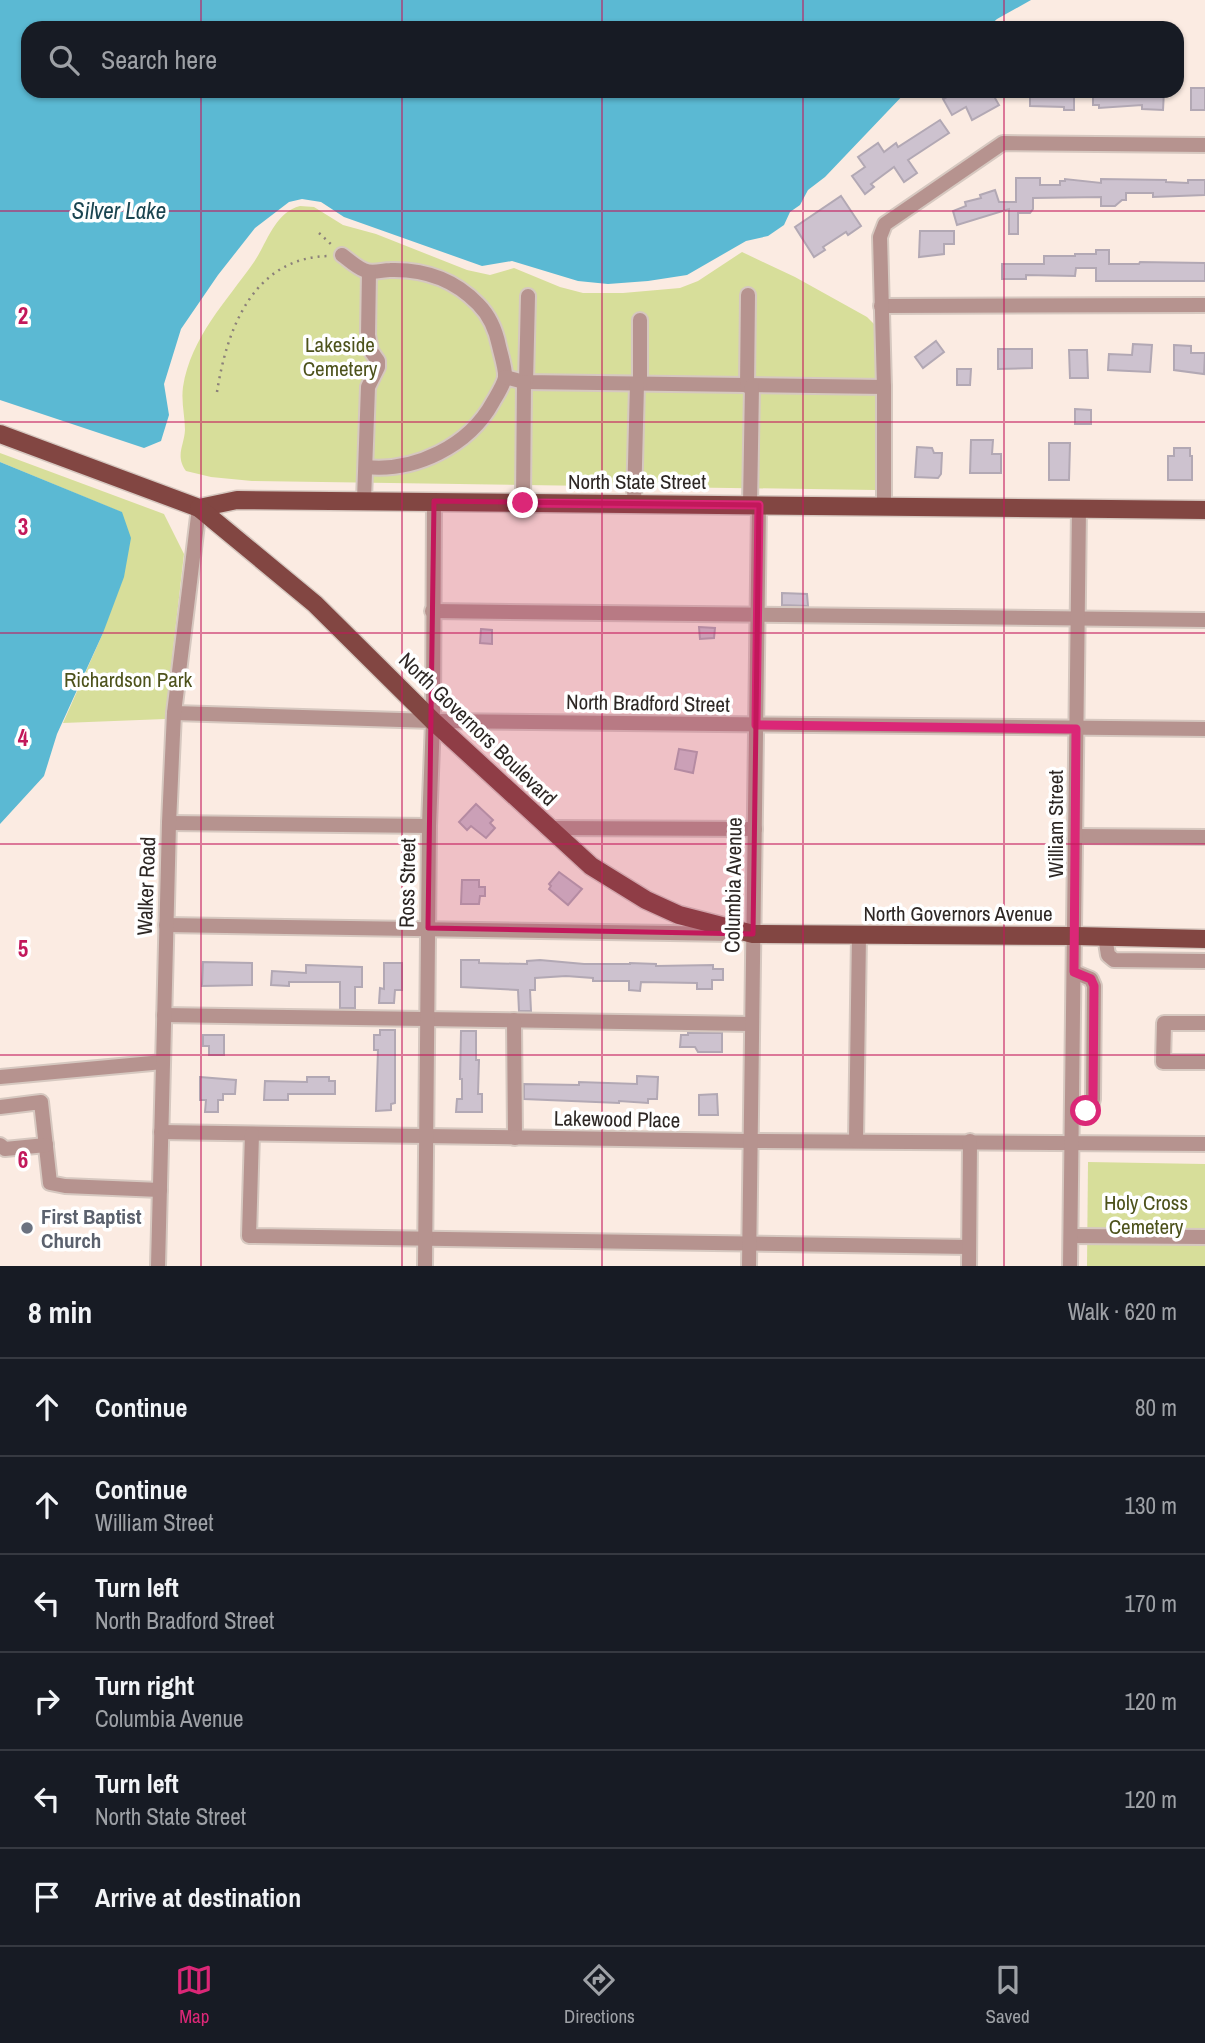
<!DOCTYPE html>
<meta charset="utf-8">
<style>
:root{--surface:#171b24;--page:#20242c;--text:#f1f3f6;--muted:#9ea1a6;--line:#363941;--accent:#db2777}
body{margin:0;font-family:"Archivo Narrow",sans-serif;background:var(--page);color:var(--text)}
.stop{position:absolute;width:21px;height:21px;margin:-16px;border:5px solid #db2777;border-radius:50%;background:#fff}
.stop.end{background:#db2777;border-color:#fff;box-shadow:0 2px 7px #0008}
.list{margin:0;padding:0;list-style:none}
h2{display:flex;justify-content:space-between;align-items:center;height:91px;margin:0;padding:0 28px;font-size:30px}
h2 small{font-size:23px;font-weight:400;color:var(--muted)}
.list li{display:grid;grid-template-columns:46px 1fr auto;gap:21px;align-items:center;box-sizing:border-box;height:98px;padding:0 28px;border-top:2px solid var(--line)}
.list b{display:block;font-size:26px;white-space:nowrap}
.list p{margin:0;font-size:23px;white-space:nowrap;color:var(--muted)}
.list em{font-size:23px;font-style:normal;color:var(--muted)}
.icon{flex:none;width:38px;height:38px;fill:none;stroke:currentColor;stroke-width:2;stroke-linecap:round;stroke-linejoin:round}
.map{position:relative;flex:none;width:1205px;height:1266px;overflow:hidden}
.search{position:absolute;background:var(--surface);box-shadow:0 2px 5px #0004;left:21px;right:21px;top:21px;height:77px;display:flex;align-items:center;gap:18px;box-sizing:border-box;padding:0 24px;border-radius:21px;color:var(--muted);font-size:26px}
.sheet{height:679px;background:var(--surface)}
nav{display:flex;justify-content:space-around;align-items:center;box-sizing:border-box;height:98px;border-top:2px solid var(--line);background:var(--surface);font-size:19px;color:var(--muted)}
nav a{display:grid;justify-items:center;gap:4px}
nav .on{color:var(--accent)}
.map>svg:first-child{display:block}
.green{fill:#d7de9a}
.water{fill:#5bb9d3}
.building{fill:#cdc2cf;stroke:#b2a8b4;stroke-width:2}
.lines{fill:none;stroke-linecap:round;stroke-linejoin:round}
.minor-casing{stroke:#d6c8c0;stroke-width:18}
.major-casing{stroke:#d6c8c0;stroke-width:21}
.path{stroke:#8b807a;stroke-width:2.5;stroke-dasharray:2 5;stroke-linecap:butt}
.minor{stroke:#b6938f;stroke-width:14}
.major{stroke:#824642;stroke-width:18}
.route{stroke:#db2777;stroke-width:9}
.marked{fill:#c2185b;fill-opacity:0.2;stroke:#c2185b;stroke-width:5;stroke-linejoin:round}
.grid{fill:none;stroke:#c2185b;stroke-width:2;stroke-opacity:0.55}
.worship-dot{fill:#6b7280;stroke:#fff;stroke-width:2.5}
.labels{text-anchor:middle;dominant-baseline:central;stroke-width:7;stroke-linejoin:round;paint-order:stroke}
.park-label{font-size:21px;fill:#4d521b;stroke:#fff}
.street-label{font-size:21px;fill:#2d2724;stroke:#fff}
.worship-label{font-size:21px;font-weight:bold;fill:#5b616d;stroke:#fff;text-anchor:start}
.water-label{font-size:23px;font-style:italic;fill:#1b4551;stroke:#fff}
.grid-label{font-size:23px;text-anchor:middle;font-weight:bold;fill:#c2185b;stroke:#fff;stroke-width:7;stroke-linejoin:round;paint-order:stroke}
</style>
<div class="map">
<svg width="1205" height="1266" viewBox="0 0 1205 1266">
<rect width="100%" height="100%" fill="#fbebe2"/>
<g class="green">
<path d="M300 206 314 207 343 225 376 234 467 270 490 275 514 268 560 287 583 293H623L680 288 698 281 742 252 795 277 867 317 875 325V490L252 481 211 477 186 471C175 456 184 446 185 430 185 416 181 402 183 387 191 337 226 302 254 262 267 243 275 212 300 206Z"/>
<polygon points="0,453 164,514 184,554 165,719 63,723 103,633 121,512 0,462"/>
<polygon points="1088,1162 1205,1164 1205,1266 1087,1266"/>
</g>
<g class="water">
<polygon points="0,0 1031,0 997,19 987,28 28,28 28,91 907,91 825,177 808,190 800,205 790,212 784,225 768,236 746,241 687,275 648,281 608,284 578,281 512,261 482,266 344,217 321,202 302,199 289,202 255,228 218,275 181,329 164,384 169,415 161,441 144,448 0,400"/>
<polygon points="0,462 122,512 131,538 124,577 103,633 57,734 44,776 0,824"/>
</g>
<g class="building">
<rect x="1191" y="88" width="14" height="22"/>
<polygon points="958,91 991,91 999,105 972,120 966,107 952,115 943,99"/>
<polygon points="1030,91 1074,91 1074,110 1064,110 1064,107 1030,106"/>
<polygon points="1093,91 1164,91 1163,110 1142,109 1142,105 1099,108 1099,105 1093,105"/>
<polygon points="940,120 949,133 908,160 917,173 904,182 894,167 871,184 874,187 865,194 852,176 865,167 858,157 878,143 884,152 896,143 898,147"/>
<polygon points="1016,178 1040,178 1040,185 1060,185 1060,181 1065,181 1065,179 1101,183 1101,179 1166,180 1166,182 1188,183 1188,180 1205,180 1205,195 1153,197 1153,193 1126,193 1126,200 1122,200 1115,206 1101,206 1101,197 1033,198 1033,209 1030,213 1018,213 1018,234 1009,234 1009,209 957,225 953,211 966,206 965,202 981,198 980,195 995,190 999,202 1016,202"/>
<polygon points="841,196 861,226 848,235 846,232 823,247 825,250 814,257 795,227"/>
<polygon points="920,231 954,231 954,244 944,244 944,254 919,257"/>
<polygon points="1096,250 1109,250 1109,264 1139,264 1140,262 1205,263 1205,281 1096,281 1096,268 1076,268 1075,276 1026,275 1026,279 1002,279 1002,264 1044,264 1044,256 1075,256 1075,254 1096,254"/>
<polygon points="936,341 944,352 923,368 915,357"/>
<polygon points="1133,344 1152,345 1150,372 1108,370 1109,354 1132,355"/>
<polygon points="1174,345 1191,346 1191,353 1205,353 1204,374 1174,370"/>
<polygon points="998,349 1032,349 1032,368 998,369"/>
<polygon points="1069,350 1087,350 1088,378 1070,378"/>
<polygon points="957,369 971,369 970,385 957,385"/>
<polygon points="1075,409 1091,410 1091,424 1075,424"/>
<polygon points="971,440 993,440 992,454 1001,454 1001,473 970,473"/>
<polygon points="1049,443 1070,443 1069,480 1049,480"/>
<polygon points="917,447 932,448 934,453 942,453 941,474 938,478 915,477"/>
<polygon points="1174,448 1190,448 1190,456 1192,456 1192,480 1168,480 1168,456 1174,456"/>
<polygon points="782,593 807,594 808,606 782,605"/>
<polygon points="699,627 715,628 714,638 700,639"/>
<polygon points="481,629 492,630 492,644 480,643"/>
<polygon points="679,749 697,752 693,773 675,769"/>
<polygon points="476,804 493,820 490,823 495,828 486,838 471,826 467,830 459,822"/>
<polygon points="559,872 582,889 568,905 549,889 551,886 549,884"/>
<polygon points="462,880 479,880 479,887 485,887 485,896 480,896 479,904 461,904"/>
<polygon points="461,960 479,960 479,963 527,964 527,961 540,960 584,964 630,964 630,963 656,964 656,966 713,965 713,969 723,969 723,980 712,980 712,989 697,989 697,983 641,982 640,991 629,990 629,981 593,981 593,978 566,976 535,978 535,990 530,990 531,1011 519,1011 518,990 461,987"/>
<polygon points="203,962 252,963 252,985 202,986"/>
<polygon points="384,963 402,963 402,990 395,990 394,1003 379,1003 380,988 384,989"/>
<polygon points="306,965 362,967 362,987 355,987 355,1008 340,1008 340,982 289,982 289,986 271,985 272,971 306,973"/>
<polygon points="380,1030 395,1030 395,1103 391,1104 391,1110 376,1111 378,1050 374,1050 374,1035 380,1035"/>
<polygon points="461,1031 476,1031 476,1060 479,1060 478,1094 482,1094 482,1112 456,1112 457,1099 462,1099 462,1079 460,1079"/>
<polygon points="688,1033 722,1033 722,1052 698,1052 695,1047 680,1047 681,1035 688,1035"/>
<polygon points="203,1035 224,1035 224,1055 209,1055 209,1046 203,1046"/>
<polygon points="637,1076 658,1077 657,1099 648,1099 648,1103 619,1101 619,1103 524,1099 524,1084 579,1085 579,1082 637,1084"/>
<polygon points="200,1077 236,1080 235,1094 223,1094 223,1100 218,1100 218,1112 205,1112 206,1100 200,1100"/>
<polygon points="307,1077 329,1077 329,1081 335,1081 335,1094 288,1094 288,1100 264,1100 265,1081 307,1082"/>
<polygon points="717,1094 718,1115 699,1115 699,1095"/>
</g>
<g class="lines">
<defs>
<g id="minor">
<path d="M342 255C349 260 356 267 364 270 372 274 382 270 390 270 424 269 455 280 478 304 489 315 496 331 499 346 501 355 506 370 505 378 503 386 497 395 493 402 469 446 415 472 366 467"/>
<polyline points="881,306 1205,305"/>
<polyline points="505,377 524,382 884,387"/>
<polyline points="526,382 528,296"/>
<polyline points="640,384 640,320"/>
<polyline points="747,386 748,295"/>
<polyline points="364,500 368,387 378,367 378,361 371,351 368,335 369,272"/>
<polyline points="523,503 524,382"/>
<polyline points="634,504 637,384"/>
<polyline points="750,505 752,386"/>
<polyline points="884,507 884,387 880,237 885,224 1003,143 1205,145"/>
<polyline points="432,611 1205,620"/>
<polyline points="174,713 433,721 1205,729"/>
<polyline points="169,823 429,826"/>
<polyline points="547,828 755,829"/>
<polyline points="1076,836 1205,837"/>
<polyline points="166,925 734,934"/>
<polyline points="1105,936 1108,955 1114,960 1205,961"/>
<polyline points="164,1015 752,1024"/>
<polyline points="514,1020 515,1138"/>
<polyline points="1205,1023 1164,1023 1163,1062 1205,1062"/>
<polyline points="0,1077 163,1062"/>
<polyline points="0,1107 41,1102 50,1183 65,1186 160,1190"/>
<path d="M1072 1115C1082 1112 1091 1111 1093 1099L1094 986 1091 979 1074 972"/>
<polyline points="161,1132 750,1141 1205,1144"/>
<polyline points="252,1134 249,1236 969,1247"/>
<polyline points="856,1141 859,935"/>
<polyline points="0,1145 5,1149 46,1145"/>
<polyline points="1071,1236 1205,1237"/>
<polyline points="158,1266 169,823 174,713 199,508"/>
<polyline points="425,1266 429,826 433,721 434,501"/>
<polyline points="749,1266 759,505"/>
<polyline points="969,1266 970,1141"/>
<polyline points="1070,1266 1079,508"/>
</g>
<g id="major">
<polyline points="0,434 199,508 237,500 1205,510"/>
<polyline points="199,508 315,604 433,721 591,866 646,900 679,915 753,934 1075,936 1205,939"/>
</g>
</defs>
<use href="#minor" class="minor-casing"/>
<use href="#major" class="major-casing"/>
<g class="path">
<polyline points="319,233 334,247"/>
<path d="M217 392C227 328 254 256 331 256"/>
</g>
<use href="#minor" class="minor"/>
<use href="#major" class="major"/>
</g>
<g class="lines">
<polyline class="route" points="523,503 759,505 756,725 1076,729 1074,972 1091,979 1094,986 1093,1099 1090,1108 1086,1111"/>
</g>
<path class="marked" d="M434 501 759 505 753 934 428 928Z"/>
<path class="grid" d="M201 0V28M402 0V28M602 0V28M803 0V28M1004 0V28M201 91V1266M402 91V1266M602 91V1266M803 91V1266M1004 91V1266M0 211H1205M0 422H1205M0 633H1205M0 844H1205M0 1055H1205"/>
<circle class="worship-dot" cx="27" cy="1228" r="7"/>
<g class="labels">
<g class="park-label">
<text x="340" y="344">Lakeside<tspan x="340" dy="24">Cemetery</tspan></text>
<text x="128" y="679">Richardson Park</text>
<text x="1146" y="1202">Holy Cross<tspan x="1146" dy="24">Cemetery</tspan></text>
</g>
<g class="street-label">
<text x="637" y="481">North State Street</text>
<text transform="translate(648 703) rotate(1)">North Bradford Street</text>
<text transform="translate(478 729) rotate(44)">North Governors Boulevard</text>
<text transform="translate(1055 824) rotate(-90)">William Street</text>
<text transform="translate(407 883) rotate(-89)">Ross Street</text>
<text transform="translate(733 885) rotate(-89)">Columbia Avenue</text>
<text transform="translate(146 886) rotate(-88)">Walker Road</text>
<text x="958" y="913">North Governors Avenue</text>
<text transform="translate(617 1119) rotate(1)">Lakewood Place</text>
</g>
<g class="worship-label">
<text x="41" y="1216">First Baptist<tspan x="41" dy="24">Church</tspan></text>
</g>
<g class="water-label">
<text x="119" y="210">Silver Lake</text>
</g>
</g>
<g class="grid-label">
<text x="23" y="324">2</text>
<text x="23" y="535">3</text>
<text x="23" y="746">4</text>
<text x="23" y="957">5</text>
<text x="23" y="1168">6</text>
</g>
</svg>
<div class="stop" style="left:1086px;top:1111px"></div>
<div class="stop end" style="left:523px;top:503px"></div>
<div class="search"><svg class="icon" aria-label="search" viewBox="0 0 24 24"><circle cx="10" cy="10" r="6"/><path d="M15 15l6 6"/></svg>Search here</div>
</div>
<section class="sheet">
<h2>8 min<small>Walk · 620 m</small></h2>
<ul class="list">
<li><svg class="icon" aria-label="ahead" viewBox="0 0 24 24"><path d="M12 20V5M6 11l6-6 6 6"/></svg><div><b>Continue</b></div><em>80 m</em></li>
<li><svg class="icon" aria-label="ahead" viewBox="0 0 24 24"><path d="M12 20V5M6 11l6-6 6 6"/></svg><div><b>Continue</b><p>William Street</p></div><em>130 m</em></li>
<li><svg class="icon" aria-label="left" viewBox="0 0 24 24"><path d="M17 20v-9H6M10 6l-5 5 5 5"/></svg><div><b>Turn left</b><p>North Bradford Street</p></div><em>170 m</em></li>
<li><svg class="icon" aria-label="right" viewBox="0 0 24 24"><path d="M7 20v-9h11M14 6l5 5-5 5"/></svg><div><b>Turn right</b><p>Columbia Avenue</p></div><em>120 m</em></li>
<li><svg class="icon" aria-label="left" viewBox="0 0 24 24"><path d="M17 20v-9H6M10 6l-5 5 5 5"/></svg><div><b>Turn left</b><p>North State Street</p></div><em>120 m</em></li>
<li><svg class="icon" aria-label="arrive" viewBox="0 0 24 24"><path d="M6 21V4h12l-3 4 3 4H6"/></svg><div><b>Arrive at destination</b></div></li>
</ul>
</section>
<nav>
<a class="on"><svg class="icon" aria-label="map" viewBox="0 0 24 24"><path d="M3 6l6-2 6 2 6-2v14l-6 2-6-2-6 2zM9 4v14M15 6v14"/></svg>Map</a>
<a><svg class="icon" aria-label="directions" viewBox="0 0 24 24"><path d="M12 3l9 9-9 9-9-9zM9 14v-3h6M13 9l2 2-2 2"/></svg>Directions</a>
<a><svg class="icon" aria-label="saved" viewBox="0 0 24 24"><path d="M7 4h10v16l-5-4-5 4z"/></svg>Saved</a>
</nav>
